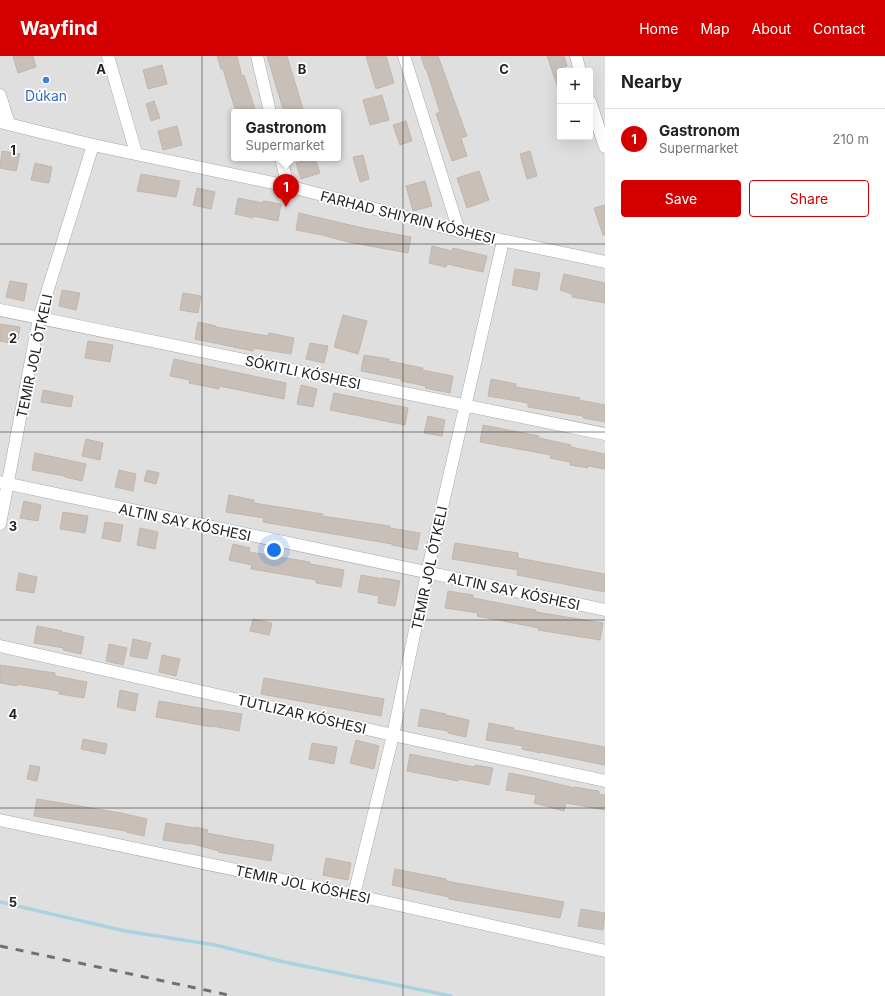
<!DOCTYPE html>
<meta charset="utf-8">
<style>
:root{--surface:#fff;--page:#f2f2f2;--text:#202124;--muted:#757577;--line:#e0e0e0;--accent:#d40000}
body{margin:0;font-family:Inter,sans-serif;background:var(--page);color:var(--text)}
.controls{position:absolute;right:12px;top:12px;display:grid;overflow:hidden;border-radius:4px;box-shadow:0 4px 16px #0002}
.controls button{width:36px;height:36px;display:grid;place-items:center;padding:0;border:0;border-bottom:1px solid var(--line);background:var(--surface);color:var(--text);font:20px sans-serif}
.you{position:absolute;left:274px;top:494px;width:14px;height:14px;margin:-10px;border:3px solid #fff;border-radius:50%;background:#1a73e8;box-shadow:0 0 0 6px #1a73e833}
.badge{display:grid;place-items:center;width:26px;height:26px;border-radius:50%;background:var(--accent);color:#fff;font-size:13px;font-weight:700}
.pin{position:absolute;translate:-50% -33px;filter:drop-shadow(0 1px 2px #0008)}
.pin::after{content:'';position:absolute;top:21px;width:14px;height:12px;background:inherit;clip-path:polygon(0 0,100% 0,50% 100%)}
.popup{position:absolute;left:231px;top:53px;width:110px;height:52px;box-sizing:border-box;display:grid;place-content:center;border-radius:4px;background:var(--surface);filter:drop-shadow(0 1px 3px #0005);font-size:13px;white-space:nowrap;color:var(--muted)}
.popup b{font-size:15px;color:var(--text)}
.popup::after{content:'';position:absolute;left:50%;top:100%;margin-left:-8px;border:8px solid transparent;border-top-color:var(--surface)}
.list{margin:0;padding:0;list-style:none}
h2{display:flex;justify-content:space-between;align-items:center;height:52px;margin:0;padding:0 16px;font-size:17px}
h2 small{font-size:13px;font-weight:400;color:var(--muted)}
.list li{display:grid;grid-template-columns:26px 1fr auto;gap:12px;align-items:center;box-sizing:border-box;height:60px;padding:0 16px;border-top:1px solid var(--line)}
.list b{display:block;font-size:15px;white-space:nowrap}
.list p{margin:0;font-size:13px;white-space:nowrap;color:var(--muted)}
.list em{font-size:13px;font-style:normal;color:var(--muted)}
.actions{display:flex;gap:8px;padding:12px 16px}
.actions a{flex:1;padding:9px 0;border:1px solid var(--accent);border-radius:4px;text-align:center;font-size:14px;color:var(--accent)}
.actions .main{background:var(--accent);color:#fff}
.map{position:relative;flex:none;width:605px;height:940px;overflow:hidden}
header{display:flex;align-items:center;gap:24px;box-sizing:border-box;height:56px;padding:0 20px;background:var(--accent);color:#fff}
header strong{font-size:19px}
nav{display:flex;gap:22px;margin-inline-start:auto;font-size:14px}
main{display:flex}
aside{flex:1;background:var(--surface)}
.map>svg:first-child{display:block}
.residential{fill:#e0dfdf;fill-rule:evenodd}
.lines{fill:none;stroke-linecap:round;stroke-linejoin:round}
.stream{stroke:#aad3df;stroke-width:3.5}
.building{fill:#c7bfb8;stroke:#c4b6ab}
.minor-casing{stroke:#a9a9a9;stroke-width:13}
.minor{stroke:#fff;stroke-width:12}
.rail{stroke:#707070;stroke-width:3;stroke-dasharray:8 8;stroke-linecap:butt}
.grid{fill:none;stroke:#222;stroke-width:1;stroke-opacity:0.55}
.shop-dot{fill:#3f7fe0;stroke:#fff;stroke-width:1.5}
.labels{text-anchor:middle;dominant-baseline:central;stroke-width:3.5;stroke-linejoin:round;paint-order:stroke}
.shop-label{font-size:14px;fill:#366cbe;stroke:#fff}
.street-label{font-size:14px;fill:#222;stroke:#fff}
.grid-label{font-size:13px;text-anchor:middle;font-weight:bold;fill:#222;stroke:#fff;stroke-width:3.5;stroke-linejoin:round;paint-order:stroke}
</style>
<header>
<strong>Wayfind</strong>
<nav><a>Home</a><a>Map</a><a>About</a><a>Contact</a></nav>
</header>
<main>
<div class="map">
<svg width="605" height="940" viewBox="0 0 605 940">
<rect width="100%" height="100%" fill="#f2efe9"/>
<path class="residential" d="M0 0H605V940H0ZM560 15H590V81H560ZM234 56H338V102H234Z"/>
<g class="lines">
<polyline class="stream" points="0,846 125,875 215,889 284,906 451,940"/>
</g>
<g class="building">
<polygon points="13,0 33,0 36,11 18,17"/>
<polygon points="217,0 237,0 242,20 244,19 256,56 236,56 223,13 221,13"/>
<polygon points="267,0 287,0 304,56 284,56"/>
<polygon points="366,0 386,0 394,27 376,33"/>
<polygon points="421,0 438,0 467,80 461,82 467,100 452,105 436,58 440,56 426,12 425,13"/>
<polygon points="547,0 564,0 567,10 560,12 560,31 558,32"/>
<polygon points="162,9 167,28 148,33 143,14"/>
<polygon points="382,39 389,64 370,69 363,44"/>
<polygon points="154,45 160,62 151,65 146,48"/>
<polygon points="406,65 412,85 400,89 393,69"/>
<polygon points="177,70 182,89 163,94 158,75"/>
<polygon points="2,95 20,98 16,115 0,112"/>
<polygon points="530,95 537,120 527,123 520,98"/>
<polygon points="363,99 369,123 360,126 353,101"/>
<polygon points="312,102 315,102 320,117 301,123 296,107"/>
<polygon points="35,107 52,111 49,127 31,124"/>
<polygon points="479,115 489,144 467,152 457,122"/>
<polygon points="141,118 180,125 176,141 137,135"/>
<polygon points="425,125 432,150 413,155 406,130"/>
<polygon points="197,132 215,136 211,153 193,149"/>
<polygon points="238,142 263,147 263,145 281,148 278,165 253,160 253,162 235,158"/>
<polygon points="605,149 605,179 603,179 594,152"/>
<polygon points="299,157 363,172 411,181 408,197 348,186 322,179 296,174"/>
<polygon points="432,190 452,195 453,192 487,200 483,216 447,208 446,211 429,207"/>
<polygon points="515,213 540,217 537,234 512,229"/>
<polygon points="564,218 605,227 605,247 572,241 572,238 560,234"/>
<polygon points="10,225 27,228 24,245 6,241"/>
<polygon points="62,234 80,237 76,254 59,250"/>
<polygon points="183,237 201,240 198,257 180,254"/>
<polygon points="343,259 367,265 358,298 334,291"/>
<polygon points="198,266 216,270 216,271 268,280 269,277 294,282 291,298 254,292 253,295 195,283"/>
<polygon points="0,268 20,271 17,288 0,285"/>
<polygon points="88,285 113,289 110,306 85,302"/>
<polygon points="310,287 328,290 324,307 306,303"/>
<polygon points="364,299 389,303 389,305 423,312 422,314 453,320 450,337 425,332 426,330 401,325 402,323 361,315"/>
<polygon points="174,303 286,327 284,343 219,330 219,333 189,327 190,324 170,320"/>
<polygon points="491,323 516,328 516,331 580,342 579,344 605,349 605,366 583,362 583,360 528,351 528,347 488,340"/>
<polygon points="301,329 317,333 313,351 297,348"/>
<polygon points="43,334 73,340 71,351 41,346"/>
<polygon points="334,337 408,352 405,369 330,354"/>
<polygon points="428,360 445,364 442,380 424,377"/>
<polygon points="483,369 539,380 539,382 571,389 571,391 605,398 605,413 588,410 588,412 570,409 570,406 550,402 551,399 480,386"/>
<polygon points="86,383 103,387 100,404 82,400"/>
<polygon points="35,397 86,408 82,425 65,421 65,420 32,414"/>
<polygon points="119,414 136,418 133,435 115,431"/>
<polygon points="147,414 159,417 156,428 144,425"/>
<polygon points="229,439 254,444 254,447 323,458 322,460 390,470 390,472 420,477 417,494 392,489 392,488 263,466 264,462 226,456"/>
<polygon points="24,445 41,449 38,465 20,462"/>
<polygon points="63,456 88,460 85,477 60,473"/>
<polygon points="105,466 123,469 120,486 102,482"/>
<polygon points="140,472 158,476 155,493 137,489"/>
<polygon points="455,487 518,497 518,502 605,518 605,536 517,519 518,514 452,503"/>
<polygon points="233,488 250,492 249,496 310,506 310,508 344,514 341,531 316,527 316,524 251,513 252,509 229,504"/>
<polygon points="19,517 37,521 34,537 16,534"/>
<polygon points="361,519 383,523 383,522 400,525 395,550 378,547 379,540 358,536"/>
<polygon points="448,535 473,539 473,542 536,554 536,556 603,567 600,584 538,574 539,572 477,560 478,557 445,552"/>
<polygon points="253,563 272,567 269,579 250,575"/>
<polygon points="37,570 62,575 62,576 84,581 81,598 63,594 64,592 34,587"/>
<polygon points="133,583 151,587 147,603 130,600"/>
<polygon points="109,588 127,592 123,609 106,605"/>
<polygon points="162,599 180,603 176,620 159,616"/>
<polygon points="0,609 55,617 55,620 87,626 84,642 59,638 59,635 17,628 17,630 0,627"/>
<polygon points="264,622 384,643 381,660 261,638"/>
<polygon points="120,634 138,638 135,655 117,651"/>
<polygon points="159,645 217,655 217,654 242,658 239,675 212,670 212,671 156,661"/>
<polygon points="421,653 446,658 446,659 469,664 466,681 448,677 448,675 418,670"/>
<polygon points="489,667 514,672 514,674 605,691 605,709 540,696 540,697 522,693 523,690 486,684"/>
<polygon points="83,683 107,688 105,698 81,693"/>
<polygon points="356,684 379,690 374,713 350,707"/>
<polygon points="312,687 337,691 334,708 309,703"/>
<polygon points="410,698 474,711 475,709 493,712 489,729 459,723 458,725 407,715"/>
<polygon points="30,709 40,711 37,725 27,723"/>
<polygon points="509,717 534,722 574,732 574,731 599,735 599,738 605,739 605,754 566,747 564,755 534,747 536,739 506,734"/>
<polygon points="37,743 121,757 147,763 144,780 126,776 126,775 34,760"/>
<polygon points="166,767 195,772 195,771 208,774 207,777 249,785 249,784 274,789 271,805 218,796 219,795 189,787 188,788 163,784"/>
<polygon points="326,802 351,807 348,824 323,819"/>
<polygon points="395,813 446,823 446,825 564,846 560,862 449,843 449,841 392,829"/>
<polygon points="581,853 605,857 603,874 578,870"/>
</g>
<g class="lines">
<defs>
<g id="minor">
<polyline points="108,0 136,97"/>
<polyline points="257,0 270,56"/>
<polyline points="404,0 459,175"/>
<polyline points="576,0 580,15"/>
<polyline points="0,39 9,68"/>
<polyline points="590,45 605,91"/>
<polyline points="0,66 93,89 288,130 459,175 605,206"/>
<polyline points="281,102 288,130"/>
<polyline points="0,254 605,378"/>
<polyline points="0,426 605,554"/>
<polyline points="0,468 39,262 93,89"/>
<polyline points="0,590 393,679 605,725"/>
<polyline points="0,764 354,839 605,895"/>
<polyline points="354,839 393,679 427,517 503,185"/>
</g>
</defs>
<use href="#minor" class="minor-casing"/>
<use href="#minor" class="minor"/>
<polyline class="rail" points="0,890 233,940"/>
</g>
<path class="grid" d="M202 0V940M403 0V940M0 188H605M0 376H605M0 564H605M0 752H605"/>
<circle class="shop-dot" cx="46" cy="24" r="4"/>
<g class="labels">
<g class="shop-label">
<text x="46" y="39">Dúkan</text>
</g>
<g class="street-label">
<text transform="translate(408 161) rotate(14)">FARHAD SHIYRIN KÓSHESI</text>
<text transform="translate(34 300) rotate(-78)">TEMIR JOL ÓTKELI</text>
<text transform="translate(303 316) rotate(12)">SÓKITLI KÓSHESI</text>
<text transform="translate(185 466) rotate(12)">ALTIN SAY KÓSHESI</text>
<text transform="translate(429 512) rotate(-78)">TEMIR JOL ÓTKELI</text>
<text transform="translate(514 535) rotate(12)">ALTIN SAY KÓSHESI</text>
<text transform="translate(302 658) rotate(13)">TUTLIZAR KÓSHESI</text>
<text transform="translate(303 828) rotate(12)">TEMIR JOL KÓSHESI</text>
</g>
</g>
<g class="grid-label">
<text x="101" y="18">A</text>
<text x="302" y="18">B</text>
<text x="504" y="18">C</text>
<text x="13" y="99">1</text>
<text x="13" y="287">2</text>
<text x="13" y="475">3</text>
<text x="13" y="663">4</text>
<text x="13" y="851">5</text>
</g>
</svg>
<div class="controls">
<button>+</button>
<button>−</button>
</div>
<div class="you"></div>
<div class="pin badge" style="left:286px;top:151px">1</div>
<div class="popup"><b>Gastronom</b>Supermarket</div>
</div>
<aside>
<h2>Nearby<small></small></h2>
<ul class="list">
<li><span class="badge">1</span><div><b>Gastronom</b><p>Supermarket</p></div><em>210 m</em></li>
</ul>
<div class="actions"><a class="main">Save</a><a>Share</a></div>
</aside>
</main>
